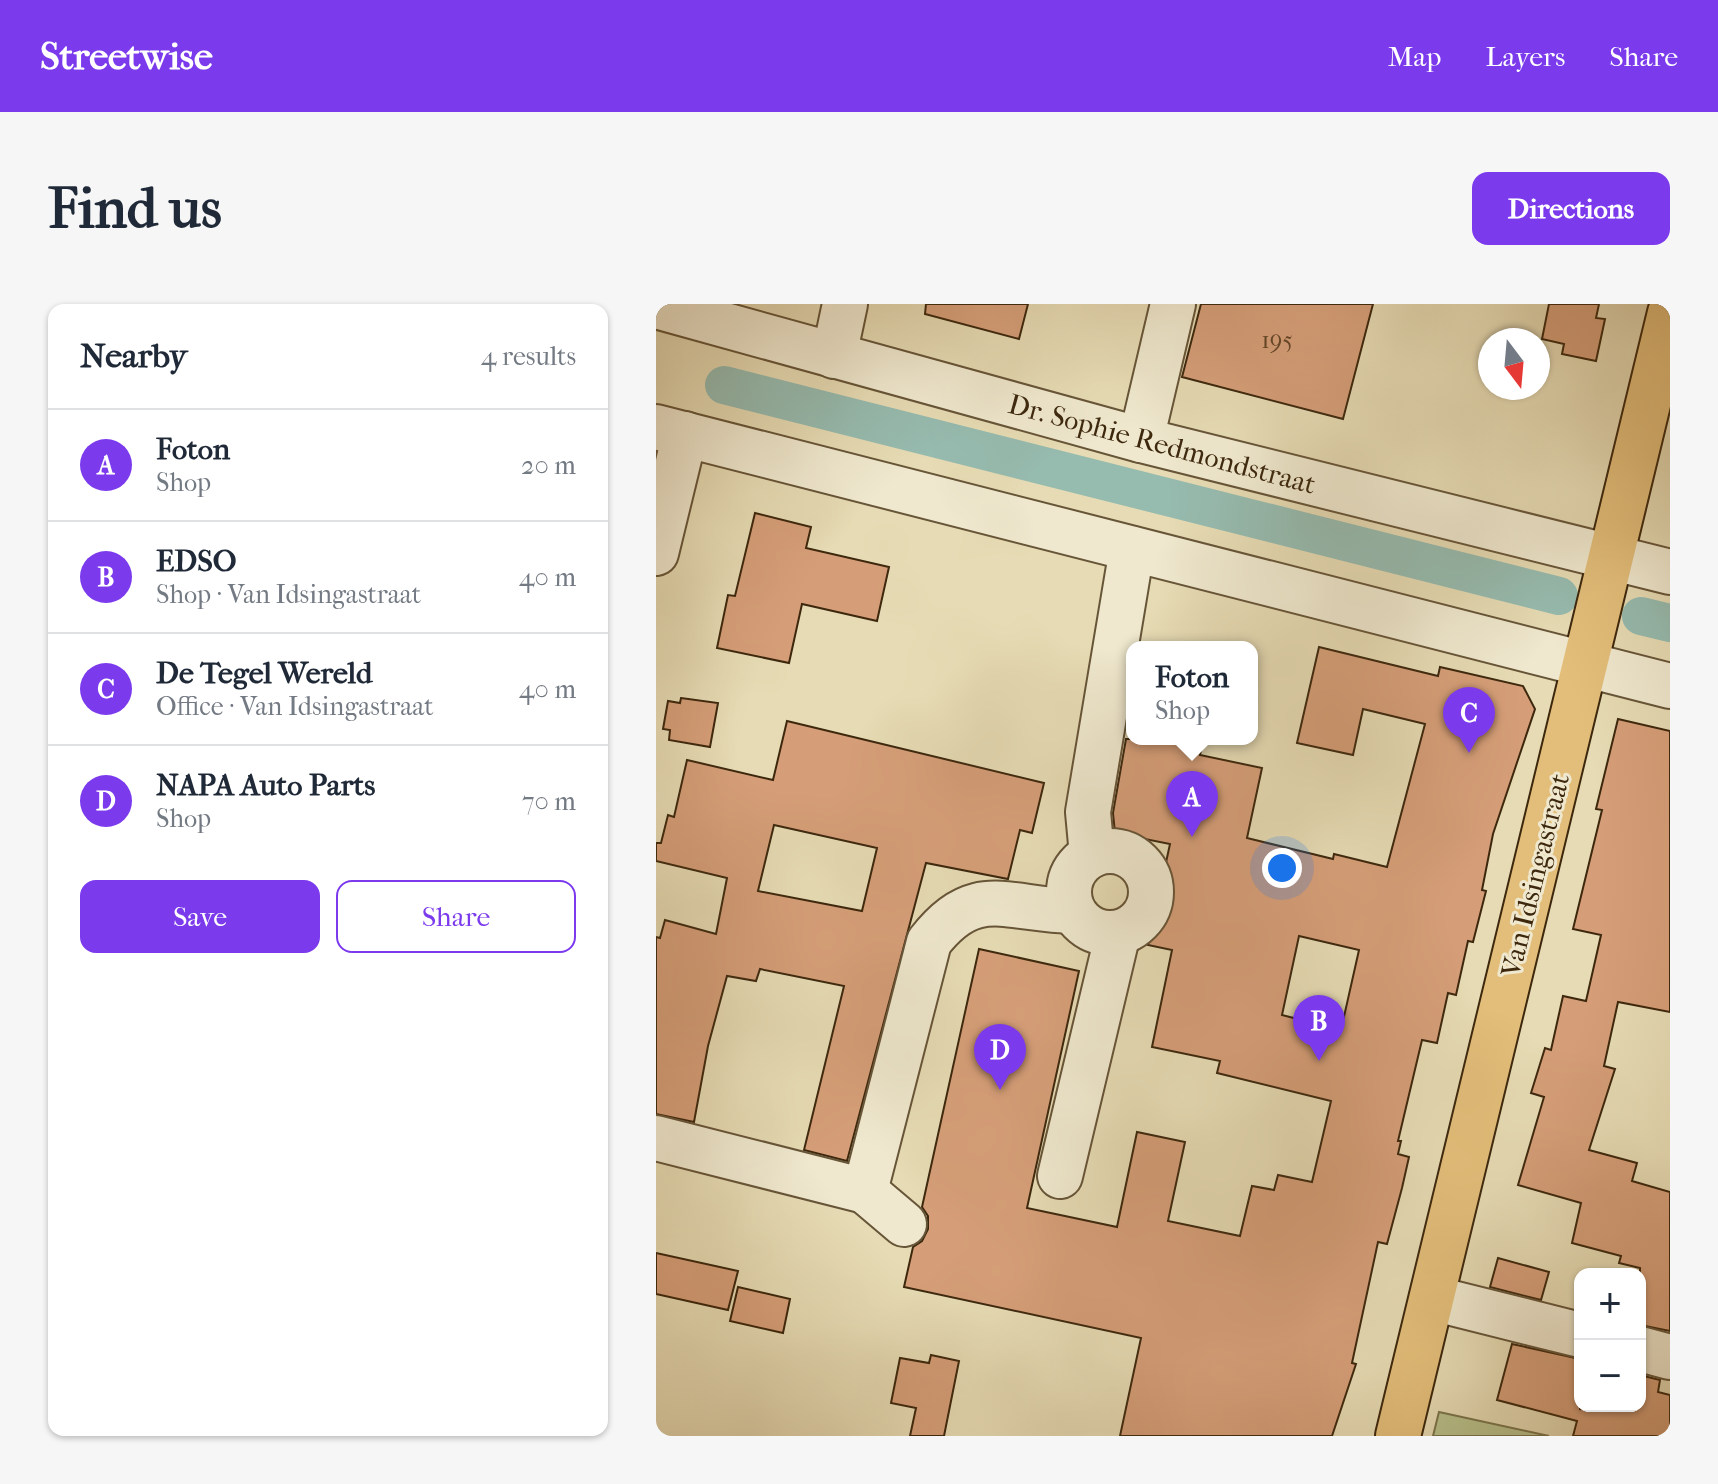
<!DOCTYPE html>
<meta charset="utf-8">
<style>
:root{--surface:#fff;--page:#f6f6f7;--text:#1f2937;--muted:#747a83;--line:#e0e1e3;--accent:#7c3aed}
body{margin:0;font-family:"IM FELL French Canon",serif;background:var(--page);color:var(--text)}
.controls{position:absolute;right:24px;bottom:24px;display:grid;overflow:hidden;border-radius:16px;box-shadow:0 2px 6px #0004}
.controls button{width:72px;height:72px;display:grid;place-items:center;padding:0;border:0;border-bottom:2px solid var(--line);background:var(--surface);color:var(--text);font:40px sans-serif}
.compass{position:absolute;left:822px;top:24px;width:72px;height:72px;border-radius:50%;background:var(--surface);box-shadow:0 2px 6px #0004;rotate:164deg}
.you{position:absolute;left:626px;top:564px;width:28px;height:28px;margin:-20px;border:6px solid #fff;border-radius:50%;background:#1a73e8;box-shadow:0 0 0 12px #1a73e833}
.badge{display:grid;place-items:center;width:52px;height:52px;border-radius:50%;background:var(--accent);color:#fff;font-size:26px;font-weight:700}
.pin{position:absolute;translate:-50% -66px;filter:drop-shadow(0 2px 4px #0008)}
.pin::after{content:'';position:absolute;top:42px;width:28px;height:24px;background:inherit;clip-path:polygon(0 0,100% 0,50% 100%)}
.popup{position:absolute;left:470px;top:337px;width:132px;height:104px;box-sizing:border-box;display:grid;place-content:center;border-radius:16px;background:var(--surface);filter:drop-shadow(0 2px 6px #0005);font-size:26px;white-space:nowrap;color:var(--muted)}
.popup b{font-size:30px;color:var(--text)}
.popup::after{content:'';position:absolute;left:50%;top:100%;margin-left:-16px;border:16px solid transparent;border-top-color:var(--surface)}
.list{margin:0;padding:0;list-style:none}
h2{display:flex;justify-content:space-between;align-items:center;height:104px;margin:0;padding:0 32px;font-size:34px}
h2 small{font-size:26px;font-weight:400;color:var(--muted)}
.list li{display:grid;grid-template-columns:52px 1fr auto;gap:24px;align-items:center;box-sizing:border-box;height:112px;padding:0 32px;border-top:2px solid var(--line)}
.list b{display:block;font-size:30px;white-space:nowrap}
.list p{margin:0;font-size:26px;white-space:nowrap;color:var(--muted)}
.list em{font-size:26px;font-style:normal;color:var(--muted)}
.actions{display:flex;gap:16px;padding:24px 32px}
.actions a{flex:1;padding:18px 0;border:2px solid var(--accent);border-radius:16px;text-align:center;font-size:28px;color:var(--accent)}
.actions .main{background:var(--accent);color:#fff}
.map{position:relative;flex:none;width:1014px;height:1132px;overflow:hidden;border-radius:16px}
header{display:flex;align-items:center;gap:48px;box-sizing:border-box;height:112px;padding:0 40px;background:var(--accent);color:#fff}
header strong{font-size:38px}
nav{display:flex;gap:44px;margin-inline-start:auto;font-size:28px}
.intro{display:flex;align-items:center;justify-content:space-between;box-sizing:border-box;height:192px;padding:0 48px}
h1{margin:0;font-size:56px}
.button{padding:20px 36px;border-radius:16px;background:var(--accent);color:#fff;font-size:28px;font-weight:700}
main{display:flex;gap:48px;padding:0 48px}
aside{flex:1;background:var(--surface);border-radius:16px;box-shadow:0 2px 6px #0004}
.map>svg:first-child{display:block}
.green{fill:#b7c08b;stroke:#7a744c;stroke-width:2}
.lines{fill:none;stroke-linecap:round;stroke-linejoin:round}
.canal{stroke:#96bbaf;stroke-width:38}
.building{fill:#d59e78;stroke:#3d280e;stroke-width:2;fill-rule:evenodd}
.minor-casing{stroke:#675538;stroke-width:48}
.major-casing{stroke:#3d280e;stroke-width:48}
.minor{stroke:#efe8ce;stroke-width:44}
.major{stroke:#e3be7a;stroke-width:44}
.labels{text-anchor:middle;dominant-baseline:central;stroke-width:6;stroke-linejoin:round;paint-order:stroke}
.number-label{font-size:24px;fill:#634628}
.street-label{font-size:28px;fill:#3d280e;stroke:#efe8ce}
</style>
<header>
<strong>Streetwise</strong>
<nav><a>Map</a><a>Layers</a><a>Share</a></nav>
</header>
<div class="intro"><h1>Find us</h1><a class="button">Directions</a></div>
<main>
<aside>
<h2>Nearby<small>4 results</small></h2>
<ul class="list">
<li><span class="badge">A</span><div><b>Foton</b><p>Shop</p></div><em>20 m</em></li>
<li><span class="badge">B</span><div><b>EDSO</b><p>Shop · Van Idsingastraat</p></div><em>40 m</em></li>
<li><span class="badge">C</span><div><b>De Tegel Wereld</b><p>Office · Van Idsingastraat</p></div><em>40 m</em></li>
<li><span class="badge">D</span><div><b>NAPA Auto Parts</b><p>Shop</p></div><em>70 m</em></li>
</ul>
<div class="actions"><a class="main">Save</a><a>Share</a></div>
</aside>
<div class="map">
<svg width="1014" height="1132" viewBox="0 0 1014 1132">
<rect width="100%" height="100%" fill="#e6dbb4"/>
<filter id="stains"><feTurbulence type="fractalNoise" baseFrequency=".0025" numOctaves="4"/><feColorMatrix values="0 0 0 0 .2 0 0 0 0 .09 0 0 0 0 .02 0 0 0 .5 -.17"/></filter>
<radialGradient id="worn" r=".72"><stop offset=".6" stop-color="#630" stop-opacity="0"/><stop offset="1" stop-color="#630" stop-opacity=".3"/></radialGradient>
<polygon class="green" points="783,1108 893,1132 777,1132"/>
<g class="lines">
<g class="canal">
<polyline points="68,81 903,292"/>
<polyline points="985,312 1014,319"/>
</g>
</g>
<g class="building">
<polygon points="270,0 372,0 363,35 269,10"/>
<polygon points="545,0 717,0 687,115 526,73"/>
<polygon points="893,0 943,0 940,14 949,15 940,57 906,50 908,40 886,35"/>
<polygon points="99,209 155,223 150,244 233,263 221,317 146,300 133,359 61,344 72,291 79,292"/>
<path d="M663 343 782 372 784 363 867 382 879 405 837 530 826 586 830 587 817 638 812 637 800 691 792 689 781 739 766 736 742 837H745L742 850 753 853 746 884 731 940 722 938 696 1059 700 1060 676 1132H464L485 1034 248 983 257 943 266 937 272 925V912L266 903 323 645 423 667 371 904 461 923 481 828 529 838 512 917 584 932 596 882 618 886 622 871 656 878 675 797 561 769 564 757 496 743 516 646 492 641 514 540 459 529 457 509 470 435H547L544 451 606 464 591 534 677 555 678 550 731 563 769 420 707 405 697 451 641 439ZM643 632 703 646 685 726 626 711Z"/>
<polygon points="25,394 62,399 54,443 13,436 14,426 7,425 12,397 24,399"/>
<polygon points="962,415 1014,427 1014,708 962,698 948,762 959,765 933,846 981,859 976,877 1014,888 1014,1027 984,1021 984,964 963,959 965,952 916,939 925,899 862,881 888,793 875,789 889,744 895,746 907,692 930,697 945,631 917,625 946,506 940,505"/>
<path d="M131 417 388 479 376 529 364 526 352 575 270 559 191 857 148 846 188 682 104 665 100 677 71 672 52 742 38 818 0 810V633L4 634 9 616 60 630 71 574 0 557V539H5L12 511 18 513 31 456 117 476ZM118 521 221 544 206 607 102 587Z"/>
<polygon points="0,949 82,967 72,1006 0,990"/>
<polygon points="842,954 893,968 885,996 834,983"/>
<polygon points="82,983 134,995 127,1029 74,1017"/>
<polygon points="856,1040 924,1055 924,1106 925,1102 984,1102 984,1071 1004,1076 1002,1088 1014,1091 1014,1132 917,1132 921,1117 841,1096"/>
<polygon points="275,1051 303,1057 288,1132 254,1132 260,1104 235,1099 244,1054 273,1059"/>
</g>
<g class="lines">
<defs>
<g id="minor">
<polyline points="0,2 485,136 1014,268"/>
<polyline points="178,52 189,0"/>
<polyline points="0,123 1014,382"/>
<polyline points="485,136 517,0"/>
<polyline points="0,249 29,130"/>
<circle cx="454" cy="588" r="41"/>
<polyline points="436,551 432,508 476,245"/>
<path d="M0 834 209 887 273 638C319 578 351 606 417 607"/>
<polyline points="404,872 462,629"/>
<polyline points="209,887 248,920"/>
<polyline points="776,994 924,1031"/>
<polyline points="984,1045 1014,1053"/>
</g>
<polyline id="major" points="742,1132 1014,9"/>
</defs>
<use href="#minor" class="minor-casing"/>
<use href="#major" class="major-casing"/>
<use href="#minor" class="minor"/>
<use href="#major" class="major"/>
</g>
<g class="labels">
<g class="number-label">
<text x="621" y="36">195</text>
</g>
<g class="street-label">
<text transform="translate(506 140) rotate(15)">Dr. Sophie Redmondstraat</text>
<text transform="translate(879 571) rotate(-76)">Van Idsingastraat</text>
</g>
</g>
<rect width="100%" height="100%" filter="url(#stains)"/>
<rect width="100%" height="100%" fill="url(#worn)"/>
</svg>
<div class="controls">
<button>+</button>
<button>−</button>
</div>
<svg class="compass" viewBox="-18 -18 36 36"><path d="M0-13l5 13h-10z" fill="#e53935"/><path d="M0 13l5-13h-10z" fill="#747a83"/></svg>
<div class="you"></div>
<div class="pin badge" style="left:536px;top:533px">A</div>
<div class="popup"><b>Foton</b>Shop</div>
<div class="pin badge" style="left:663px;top:757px">B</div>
<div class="pin badge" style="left:813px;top:449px">C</div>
<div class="pin badge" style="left:344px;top:786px">D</div>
</div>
</main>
